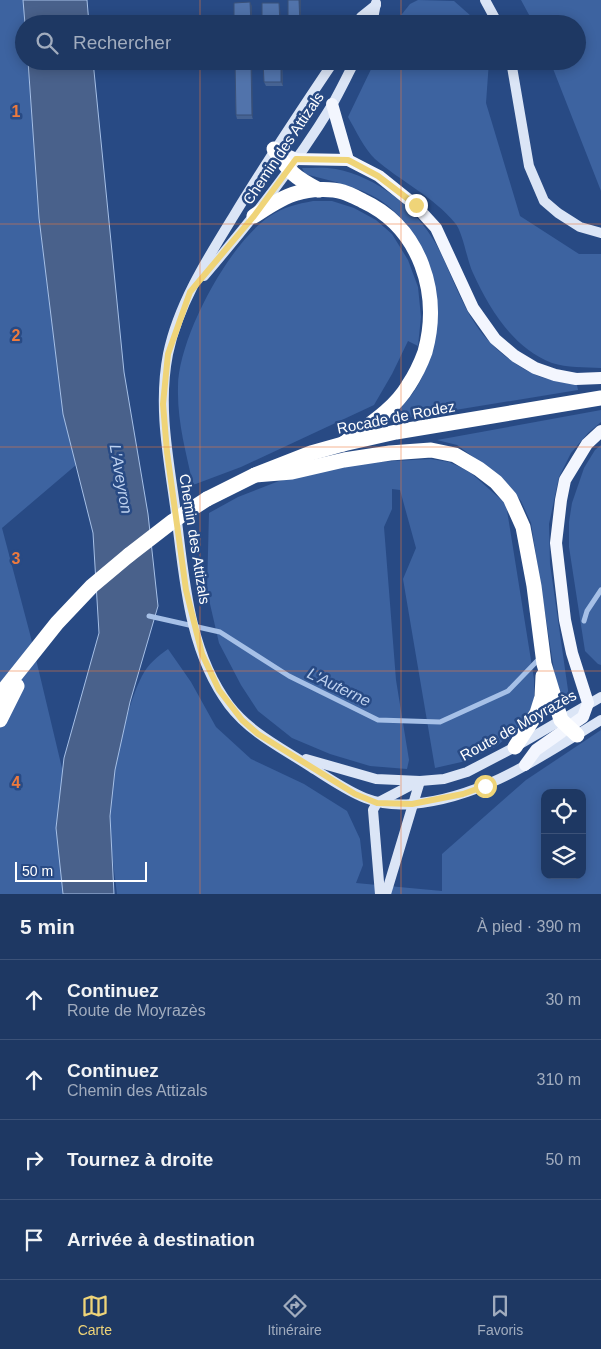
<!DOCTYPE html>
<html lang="fr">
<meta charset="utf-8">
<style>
:root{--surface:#1e3863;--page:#263f69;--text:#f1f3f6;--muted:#a1acbe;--line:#3c5278;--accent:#efd478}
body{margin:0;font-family:Helvetica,sans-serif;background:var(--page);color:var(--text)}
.controls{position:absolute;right:15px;bottom:15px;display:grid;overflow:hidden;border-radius:10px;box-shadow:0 2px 12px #0003}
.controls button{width:45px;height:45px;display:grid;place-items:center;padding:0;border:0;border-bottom:1px solid var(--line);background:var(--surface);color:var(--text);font:25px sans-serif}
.scale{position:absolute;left:15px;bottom:12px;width:132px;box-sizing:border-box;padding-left:5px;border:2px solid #fff;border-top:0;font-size:14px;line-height:18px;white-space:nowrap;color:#fff;-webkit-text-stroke:4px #284a84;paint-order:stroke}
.stop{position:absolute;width:15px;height:15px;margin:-11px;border:4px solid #efd478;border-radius:50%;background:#fff}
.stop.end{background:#efd478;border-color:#fff;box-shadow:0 1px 5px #0008}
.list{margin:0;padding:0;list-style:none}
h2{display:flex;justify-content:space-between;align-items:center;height:65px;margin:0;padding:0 20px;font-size:21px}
h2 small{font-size:16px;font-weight:400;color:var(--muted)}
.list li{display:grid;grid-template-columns:32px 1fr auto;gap:15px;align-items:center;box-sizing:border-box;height:80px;padding:0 20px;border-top:1px solid var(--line)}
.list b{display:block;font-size:19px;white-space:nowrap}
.list p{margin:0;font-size:16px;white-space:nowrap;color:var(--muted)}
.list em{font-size:16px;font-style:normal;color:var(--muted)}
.icon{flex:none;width:28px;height:28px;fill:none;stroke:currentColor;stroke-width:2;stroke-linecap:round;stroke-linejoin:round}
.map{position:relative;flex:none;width:601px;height:894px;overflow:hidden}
.search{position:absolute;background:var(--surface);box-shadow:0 2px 12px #0003;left:15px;right:15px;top:15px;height:55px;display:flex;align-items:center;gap:12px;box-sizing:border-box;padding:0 18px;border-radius:28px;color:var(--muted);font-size:19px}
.sheet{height:385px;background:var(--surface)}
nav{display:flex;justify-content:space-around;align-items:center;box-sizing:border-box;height:70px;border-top:1px solid var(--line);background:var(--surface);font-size:14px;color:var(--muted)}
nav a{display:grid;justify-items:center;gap:2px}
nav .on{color:var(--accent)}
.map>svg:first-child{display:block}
.green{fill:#3d63a0;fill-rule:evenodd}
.water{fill:#49618b;stroke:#a6c0e7}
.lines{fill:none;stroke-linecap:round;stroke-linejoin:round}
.stream{stroke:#a6c0e7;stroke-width:5}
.secondary{stroke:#dbe5f6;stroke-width:10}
.primary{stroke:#f3f6fe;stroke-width:12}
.highway{stroke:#fff;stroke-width:15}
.highway-bridge{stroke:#fff;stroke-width:15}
.wall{fill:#466393}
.shaded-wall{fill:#395078}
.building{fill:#5173ab;stroke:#395078}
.route{stroke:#efd478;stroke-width:6}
.grid{fill:none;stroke:#ed7a3d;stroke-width:1;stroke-opacity:0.55}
.labels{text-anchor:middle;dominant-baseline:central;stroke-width:5;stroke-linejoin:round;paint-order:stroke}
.street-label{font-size:15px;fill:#fff;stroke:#284a84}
.water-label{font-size:16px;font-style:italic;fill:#bdd0ee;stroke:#284a84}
.grid-label{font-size:16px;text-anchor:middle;font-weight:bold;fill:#ed7a3d;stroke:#284a84;stroke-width:5;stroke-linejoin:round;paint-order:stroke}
</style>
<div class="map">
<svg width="601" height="894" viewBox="0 0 601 894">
<rect width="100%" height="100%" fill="#284a84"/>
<g class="green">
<polygon points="0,0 23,0 25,24 24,24 24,61 28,61 39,218 63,414 76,465 2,528 30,634 92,894 0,894"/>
<polygon points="418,0 454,1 471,16 475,24 394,24 410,4"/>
<polygon points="521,0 601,0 601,191 550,61 577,61 577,24 534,24"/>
<path d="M375 61H489L486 103 520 216 579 254H601V368C585 367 567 368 552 363 513 348 490 310 473 273 467 261 463 232 455 223 434 197 400 181 375 159 365 150 355 129 348 117Z"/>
<path d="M302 168C313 168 325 167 336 169 377 177 415 207 436 244 450 270 459 300 476 325 491 348 518 369 544 378 555 381 567 383 577 385L578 390 388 421C397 411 408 401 415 390 453 330 440 241 380 200 358 186 330 181 305 174Z"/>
<path d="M313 201H332L354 208 376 220 392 234 408 260 418 287 421 317 418 346 408 341 392 374 374 405 241 467 193 485C186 452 177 421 178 387 178 338 229 243 270 216 284 207 297 204 313 201Z"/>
<polygon points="601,410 601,422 588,433 571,453 559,477 549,524 550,564 570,704 567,707 562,706 558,696 531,523 521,501 503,479 457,445 437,440"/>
<polygon points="601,445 601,665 598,664 585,651 569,547 569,522 572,503 584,468 595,450"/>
<polygon points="431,459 449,462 462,468 472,474 506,504 534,679 534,712 497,746 466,761 435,768 403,579 416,548 400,490 392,489 392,509 384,527 396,680 409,760 407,769 370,766 330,754 292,738 258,711 241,685 219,643 207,591 209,513 238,497 279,481 357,463"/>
<path d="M168 649 191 682 216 727 251 759 304 784 347 811 360 839 363 865 356 883 442 891V854L526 780 601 730V894H117C114 869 110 843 110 818 110 781 125 709 142 676 148 664 158 656 168 649ZM545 793H582V875H545Z"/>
</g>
<g class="water">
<polygon points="23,0 87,0 89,24 25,24"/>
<polygon points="28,61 93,61 124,372 148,514 158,606 130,702 115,770 110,816 114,894 63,894 56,828 64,758 99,633 93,533 63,414 39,218"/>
</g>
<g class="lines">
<g class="stream">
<polyline points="149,616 220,632 289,676 378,720 440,722 508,691 537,661"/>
<polyline points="584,621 587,611 601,590"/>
</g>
<g class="secondary">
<polyline points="485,0 498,24"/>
<polyline points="357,24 361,17 376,5"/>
<polyline points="372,24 376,3"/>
<path d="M334 61C299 113 265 164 233 217 207 259 178 305 168 354 158 405 168 456 175 506 184 572 187 649 229 705 251 734 284 749 314 769 348 790 370 808 412 804 483 798 542 756 601 720"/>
<polyline points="511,61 529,166 544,201 558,213 580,227 601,233"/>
<path d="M204 276C250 222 295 166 332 105 340 91 347 76 355 61"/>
<polyline points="306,759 376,779 420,781 444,779 467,772 515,747 601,697"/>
<polyline points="379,802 417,782"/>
<polyline points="377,803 373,810 380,894"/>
<polyline points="386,894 420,781"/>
</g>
<g class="primary">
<polyline points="332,104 348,160"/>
<polyline points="274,149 296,159 348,160 379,176 415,205 436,228 473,308 495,339 515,356 535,368 555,375 576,379 601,378"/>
<polyline points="525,765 536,750 583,717 588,703 572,653 565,620 556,543 561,500 565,480 587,444 601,431"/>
</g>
<g class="highway">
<path d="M274 149C290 173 294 177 319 190"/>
<path d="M254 216C268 207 282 197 297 193 310 189 330 188 343 192 350 194 357 198 363 201 421 228 441 294 425 352 421 363 414 377 408 386 393 411 365 427 343 444"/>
<polyline points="255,475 292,472 344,460 390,453 431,450 455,455 479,469 496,482 510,498 523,527 534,586 544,664 561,720 577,735"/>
<polyline points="207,499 255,475 311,453 343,444 396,432 601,398"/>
<polyline points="0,698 6,687 57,623 92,586 129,555"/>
<polyline points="0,720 17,686"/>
<polyline points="515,747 537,713 542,697 543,676"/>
</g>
<polyline class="highway-bridge" points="129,555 173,521 207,499"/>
</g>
<g class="wall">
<polygon points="235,61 253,119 237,119 236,115"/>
<polygon points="282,61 283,86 266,86 264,82"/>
</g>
<g class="shaded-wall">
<polygon points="299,0 301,0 301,24 300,24"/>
<polygon points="250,2 252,6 252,24 251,24"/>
<polygon points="279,3 280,7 281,24 280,24"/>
<polygon points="251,61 252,61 253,119 252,115"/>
<polygon points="281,61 282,61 283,86 281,82"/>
</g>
<g class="building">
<polygon points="288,0 299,0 300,24 288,24"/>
<polygon points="250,2 251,24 234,24 234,3"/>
<polygon points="262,3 279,3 280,24 262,24"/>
<polygon points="235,61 251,61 252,115 236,115"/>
<polygon points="263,61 281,61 281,82 264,82"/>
</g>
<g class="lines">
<polyline class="route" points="416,205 378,176 348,160 296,159 254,216 190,292 168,354 163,404 167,452 186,590 202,654 219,690 242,720 258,734 355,794 377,803 412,804 463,794 485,786"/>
</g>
<path class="grid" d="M200 0V24M401 0V24M200 61V894M401 61V894M0 224H601M0 447H601M0 671H601"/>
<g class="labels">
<g class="street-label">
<text transform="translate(283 148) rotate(-56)">Chemin des Attizals</text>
<text transform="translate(396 417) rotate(-11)">Rocade de Rodez</text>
<text transform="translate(195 539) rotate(81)">Chemin des Attizals</text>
<text transform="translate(518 725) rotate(-29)">Route de Moyrazès</text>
</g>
<g class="water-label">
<text transform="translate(121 479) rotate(80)">L'Aveyron</text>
<text transform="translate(339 687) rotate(26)">L'Auterne</text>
</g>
</g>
<g class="grid-label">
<text x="16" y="117">1</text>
<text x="16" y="341">2</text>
<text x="16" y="564">3</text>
<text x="16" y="788">4</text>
</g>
</svg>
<div class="controls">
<button><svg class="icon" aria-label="locate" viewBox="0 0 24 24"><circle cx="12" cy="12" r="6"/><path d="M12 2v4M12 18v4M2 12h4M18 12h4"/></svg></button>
<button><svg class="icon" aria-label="layers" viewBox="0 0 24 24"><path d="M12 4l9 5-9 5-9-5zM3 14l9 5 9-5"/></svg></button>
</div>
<div class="scale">50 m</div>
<div class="stop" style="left:485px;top:786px"></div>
<div class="stop end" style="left:416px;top:205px"></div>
<div class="search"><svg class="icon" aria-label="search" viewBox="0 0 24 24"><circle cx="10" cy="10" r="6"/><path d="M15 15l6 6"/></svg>Rechercher</div>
</div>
<section class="sheet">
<h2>5 min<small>À pied · 390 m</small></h2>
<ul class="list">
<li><svg class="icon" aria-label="ahead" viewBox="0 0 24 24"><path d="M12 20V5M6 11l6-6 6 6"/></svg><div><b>Continuez</b><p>Route de Moyrazès</p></div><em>30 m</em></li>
<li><svg class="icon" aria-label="ahead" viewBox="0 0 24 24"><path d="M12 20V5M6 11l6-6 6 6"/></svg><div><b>Continuez</b><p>Chemin des Attizals</p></div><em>310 m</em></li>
<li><svg class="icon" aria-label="right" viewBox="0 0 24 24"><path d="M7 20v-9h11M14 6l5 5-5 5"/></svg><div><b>Tournez à droite</b></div><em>50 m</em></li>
<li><svg class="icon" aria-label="arrive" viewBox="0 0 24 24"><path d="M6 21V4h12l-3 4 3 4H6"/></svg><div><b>Arrivée à destination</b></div></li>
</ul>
</section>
<nav>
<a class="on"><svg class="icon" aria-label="map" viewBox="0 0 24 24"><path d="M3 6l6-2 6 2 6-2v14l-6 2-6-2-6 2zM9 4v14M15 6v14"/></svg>Carte</a>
<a><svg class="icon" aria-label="directions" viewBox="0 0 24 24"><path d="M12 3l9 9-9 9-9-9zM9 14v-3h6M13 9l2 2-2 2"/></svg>Itinéraire</a>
<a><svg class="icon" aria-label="saved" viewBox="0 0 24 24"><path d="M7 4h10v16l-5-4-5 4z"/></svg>Favoris</a>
</nav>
